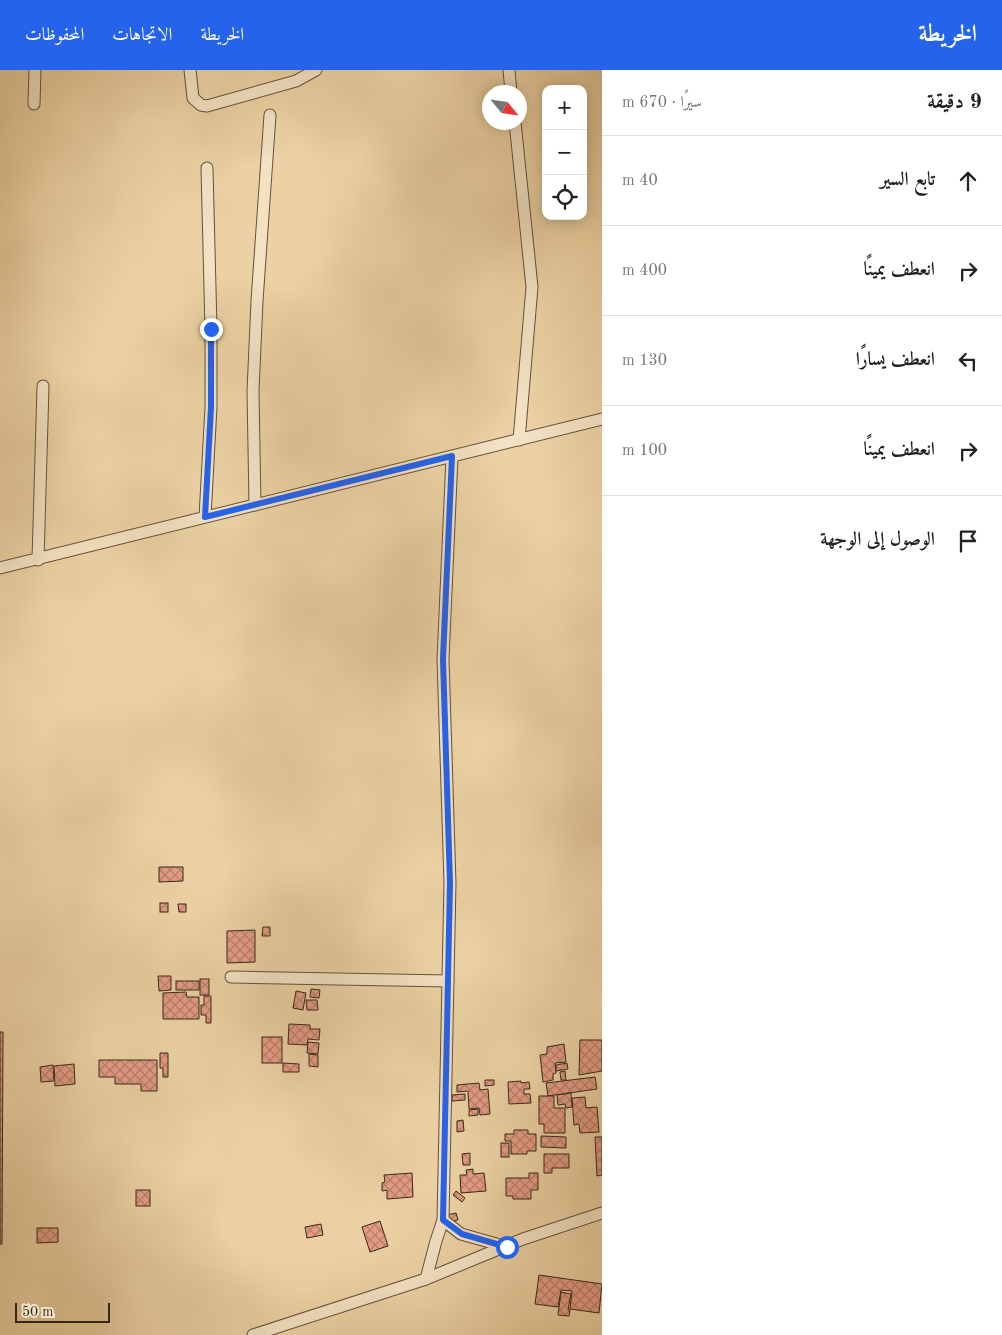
<!DOCTYPE html>
<html lang="ar">
<meta charset="utf-8">
<style>
:root{--surface:#fff;--page:#f6f6f6;--text:#222;--muted:#767676;--line:#e0e0e0;--accent:#2563eb}
body{margin:0;font-family:"Old Standard TT",Amiri,serif;background:var(--page);color:var(--text);direction:rtl}
.controls{position:absolute;right:15px;top:15px;display:grid;overflow:hidden;border-radius:10px;box-shadow:0 2px 12px #0003}
.controls button{width:45px;height:45px;display:grid;place-items:center;padding:0;border:0;border-bottom:1px solid var(--line);background:var(--surface);color:var(--text);font:25px sans-serif}
.compass{position:absolute;left:482px;top:15px;width:45px;height:45px;border-radius:50%;background:var(--surface);box-shadow:0 2px 12px #0003;rotate:119deg}
.scale{position:absolute;left:15px;bottom:12px;width:95px;box-sizing:border-box;padding-left:5px;border:2px solid #35281a;border-top:0;font-size:14px;line-height:18px;white-space:nowrap;color:#35281a;-webkit-text-stroke:4px #f2e1c3;paint-order:stroke}
.stop{position:absolute;width:15px;height:15px;margin:-11px;border:4px solid #2563eb;border-radius:50%;background:#fff}
.stop.end{background:#2563eb;border-color:#fff;box-shadow:0 1px 5px #0008}
.list{margin:0;padding:0;list-style:none}
h2{display:flex;justify-content:space-between;align-items:center;height:65px;margin:0;padding:0 20px;font-size:21px}
h2 small{font-size:16px;font-weight:400;color:var(--muted)}
.list li{display:grid;grid-template-columns:32px 1fr auto;gap:15px;align-items:center;box-sizing:border-box;height:90px;padding:0 20px;border-top:1px solid var(--line)}
.list b{display:block;font-size:19px;white-space:nowrap}
.list em{font-size:16px;font-style:normal;color:var(--muted)}
.icon{flex:none;width:28px;height:28px;fill:none;stroke:currentColor;stroke-width:2;stroke-linecap:round;stroke-linejoin:round}
.map{position:relative;flex:none;width:602px;height:1265px;overflow:hidden;direction:ltr}
header{display:flex;align-items:center;gap:30px;box-sizing:border-box;height:70px;padding:0 25px;background:var(--accent);color:#fff}
header strong{font-size:24px}
nav{display:flex;gap:28px;margin-inline-start:auto;font-size:18px}
main{display:flex}
aside{flex:1;background:var(--surface)}
.map>svg:first-child{display:block}
.building{fill:url(#building-cross-hatch);stroke:#35281a}
.lines{fill:none;stroke-linecap:round;stroke-linejoin:round}
.street-casing{stroke:#62523c;stroke-width:13}
.street{stroke:#f2e1c3;stroke-width:11}
.route{stroke:#2563eb;stroke-width:6}
</style>
<header>
<strong>الخريطة</strong>
<nav><a>الخريطة</a><a>الاتجاهات</a><a>المحفوظات</a></nav>
</header>
<main>
<aside>
<h2>9 دقيقة<small>سيرًا · 670 m</small></h2>
<ul class="list">
<li><svg class="icon" aria-label="ahead" viewBox="0 0 24 24"><path d="M12 20V5M6 11l6-6 6 6"/></svg><div><b>تابع السير</b></div><em>40 m</em></li>
<li><svg class="icon" aria-label="right" viewBox="0 0 24 24"><path d="M7 20v-9h11M14 6l5 5-5 5"/></svg><div><b>انعطف يمينًا</b></div><em>400 m</em></li>
<li><svg class="icon" aria-label="left" viewBox="0 0 24 24"><path d="M17 20v-9H6M10 6l-5 5 5 5"/></svg><div><b>انعطف يسارًا</b></div><em>130 m</em></li>
<li><svg class="icon" aria-label="right" viewBox="0 0 24 24"><path d="M7 20v-9h11M14 6l5 5-5 5"/></svg><div><b>انعطف يمينًا</b></div><em>100 m</em></li>
<li><svg class="icon" aria-label="arrive" viewBox="0 0 24 24"><path d="M6 21V4h12l-3 4 3 4H6"/></svg><div><b>الوصول إلى الوجهة</b></div></li>
</ul>
</aside>
<div class="map">
<svg width="602" height="1265" viewBox="0 0 602 1265">
<defs>
<pattern id="building-cross-hatch" width="8" height="8" patternUnits="userSpaceOnUse" patternTransform="scale(1.25)"><rect width="8" height="8" fill="#e49c84"/><path d="M0 0l8 8M0 8l8-8" fill="none" stroke="#ba7f6b"/></pattern>
</defs>
<rect width="100%" height="100%" fill="#ebd1a3"/>
<filter id="stains"><feTurbulence type="fractalNoise" baseFrequency=".004" numOctaves="4"/><feColorMatrix values="0 0 0 0 .2 0 0 0 0 .09 0 0 0 0 .02 0 0 0 .5 -.17"/></filter>
<radialGradient id="worn" r=".72"><stop offset=".6" stop-color="#630" stop-opacity="0"/><stop offset="1" stop-color="#630" stop-opacity=".3"/></radialGradient>
<g class="building">
<polygon points="159,797 183,797 183,811 159,812"/>
<rect x="160" y="833" width="8" height="9"/>
<polygon points="178,834 186,834 186,842 179,842"/>
<polygon points="263,857 270,857 270,866 262,866"/>
<polygon points="255,860 255,892 227,893 227,861"/>
<polygon points="158,906 171,906 171,920 159,921"/>
<rect x="200" y="909" width="9" height="16"/>
<rect x="176" y="911" width="23" height="9"/>
<polygon points="311,919 320,920 319,928 310,927"/>
<polygon points="296,921 306,923 303,940 293,938"/>
<polygon points="186,922 187,927 199,927 199,949 163,949 163,923"/>
<polygon points="204,926 211,926 211,953 206,953 206,945 201,945 201,935 204,935"/>
<polygon points="306,930 317,930 318,940 307,940"/>
<polygon points="289,954 310,955 310,959 320,959 319,970 308,969 307,975 288,974"/>
<polygon points="0,962 3,962 2,1174 0,1174"/>
<rect x="262" y="967" width="20" height="26"/>
<polygon points="580,970 602,970 602,1001 579,1005"/>
<polygon points="308,972 319,973 318,984 307,983"/>
<polygon points="564,974 566,992 555,993 556,1003 553,1004 553,1010 543,1012 540,985 547,984 547,977"/>
<polygon points="160,983 168,983 168,1007 163,1007 163,998 160,998"/>
<polygon points="309,984 318,985 318,997 309,996"/>
<polygon points="99,990 157,990 157,1021 141,1021 141,1014 115,1014 115,1007 99,1007"/>
<polygon points="283,993 299,994 299,1002 283,1002"/>
<polygon points="567,993 568,999 556,1001 556,995"/>
<polygon points="74,994 75,1014 55,1016 54,996"/>
<polygon points="53,995 54,1011 41,1012 40,997"/>
<polygon points="565,1001 566,1010 561,1010 560,1002"/>
<polygon points="595,1007 597,1019 548,1026 546,1013"/>
<polygon points="485,1010 494,1010 494,1015 485,1016"/>
<polygon points="521,1011 521,1013 529,1012 530,1019 524,1019 524,1024 530,1024 531,1033 509,1034 508,1012"/>
<polygon points="479,1013 480,1020 488,1019 490,1044 480,1045 479,1038 469,1039 468,1021 457,1022 457,1015"/>
<polygon points="571,1023 572,1037 566,1038 565,1034 558,1035 557,1025"/>
<polygon points="465,1024 465,1030 452,1031 452,1025"/>
<polygon points="539,1026 554,1026 554,1038 565,1038 565,1063 544,1063 544,1054 539,1054"/>
<polygon points="585,1027 586,1038 597,1037 599,1062 580,1063 579,1054 574,1055 572,1028"/>
<polygon points="478,1039 478,1045 469,1046 469,1040"/>
<polygon points="463,1050 464,1061 457,1062 457,1051"/>
<polygon points="514,1060 528,1060 528,1064 536,1064 536,1081 527,1081 527,1084 511,1084 511,1071 505,1071 505,1064 514,1064"/>
<polygon points="541,1066 566,1067 566,1078 541,1077"/>
<polygon points="595,1067 602,1067 602,1105 597,1106"/>
<rect x="501" y="1073" width="8" height="14"/>
<polygon points="470,1083 470,1095 463,1095 462,1084"/>
<polygon points="544,1084 569,1084 569,1098 552,1098 552,1103 544,1103"/>
<polygon points="473,1099 473,1104 484,1103 486,1121 461,1123 460,1105 467,1105 466,1100"/>
<polygon points="412,1103 413,1127 387,1129 387,1120 382,1121 382,1113 385,1112 384,1105"/>
<polygon points="529,1103 538,1103 538,1120 531,1120 531,1129 513,1129 513,1126 506,1126 506,1108 529,1108"/>
<rect x="136" y="1120" width="14" height="16"/>
<polygon points="456,1121 465,1128 462,1132 453,1125"/>
<polygon points="456,1143 458,1150 449,1152 447,1145"/>
<polygon points="380,1151 388,1176 370,1182 362,1157"/>
<polygon points="321,1154 323,1165 307,1168 305,1157"/>
<polygon points="37,1158 58,1158 58,1172 37,1173"/>
<polygon points="539,1205 602,1214 599,1243 570,1239 572,1221 561,1220 558,1237 535,1234"/>
<polygon points="561,1222 571,1224 568,1240 570,1240 569,1246 558,1245"/>
</g>
<g class="lines">
<defs>
<g id="street">
<polyline points="190,0 193,28 201,35 207,36 296,11 316,0"/>
<polyline points="509,0 511,22"/>
<polyline points="34,34 35,0"/>
<polyline points="515,52 532,217 519,370"/>
<polyline points="255,435 253,321 257,231 270,45"/>
<polyline points="205,447 211,337 211,259 207,98"/>
<polyline points="38,490 43,316"/>
<polyline points="0,498 602,349"/>
<polyline points="231,907 448,911"/>
<polyline points="443,1150 461,1164 507,1177"/>
<polyline points="426,1209 436,1171 443,1150 450,813 443,589 452,387"/>
<polyline points="253,1265 426,1209 523,1169 602,1143"/>
</g>
</defs>
<use href="#street" class="street-casing"/>
<use href="#street" class="street"/>
</g>
<g class="lines">
<polyline class="route" points="211,259 211,337 205,447 452,386 443,589 450,813 443,1150 462,1164 507,1177"/>
</g>
<rect width="100%" height="100%" filter="url(#stains)"/>
<rect width="100%" height="100%" fill="url(#worn)"/>
</svg>
<div class="controls">
<button>+</button>
<button>−</button>
<button><svg class="icon" aria-label="locate" viewBox="0 0 24 24"><circle cx="12" cy="12" r="6"/><path d="M12 2v4M12 18v4M2 12h4M18 12h4"/></svg></button>
</div>
<svg class="compass" viewBox="-18 -18 36 36"><path d="M0-13l5 13h-10z" fill="#e53935"/><path d="M0 13l5-13h-10z" fill="#767676"/></svg>
<div class="scale">50 m</div>
<div class="stop" style="left:507px;top:1177px"></div>
<div class="stop end" style="left:211px;top:259px"></div>
</div>
</main>
